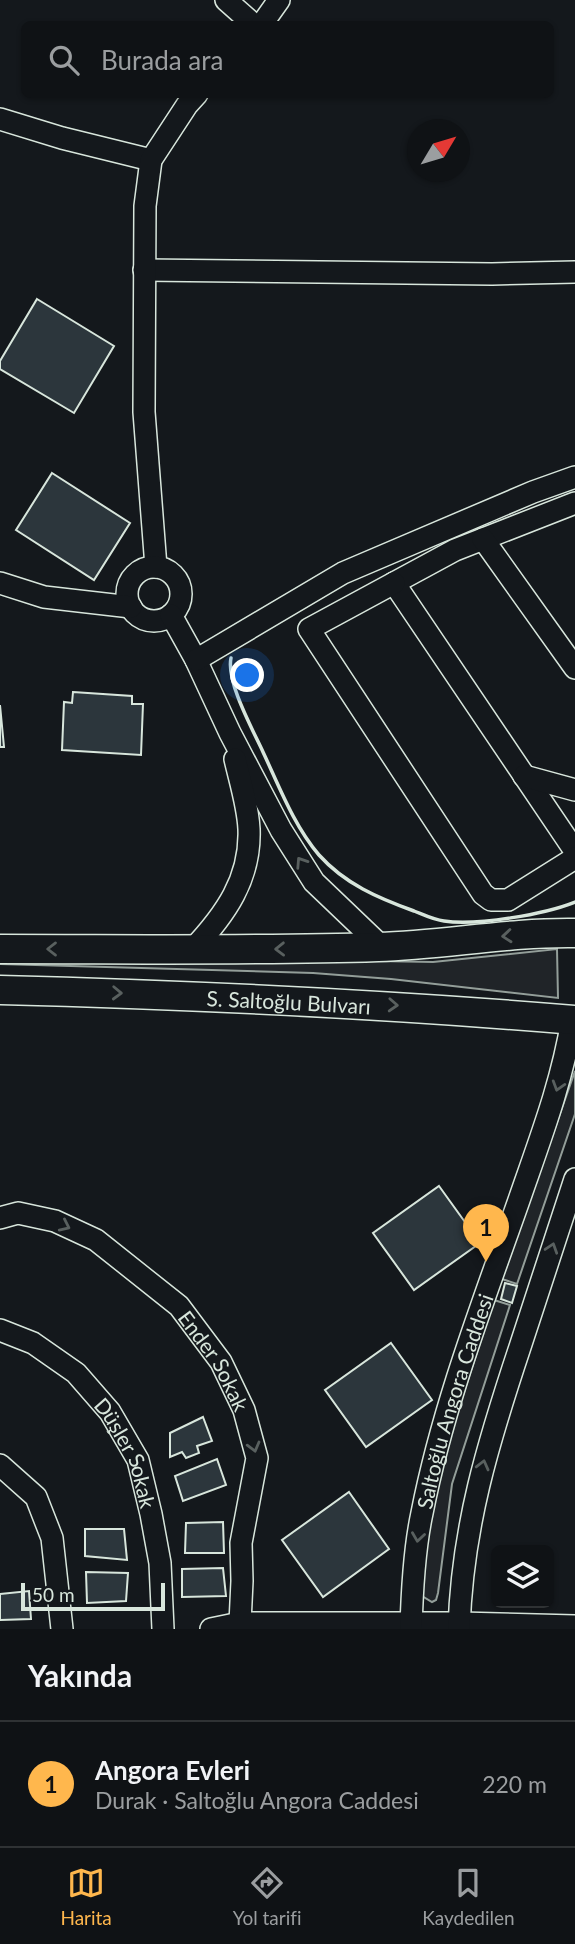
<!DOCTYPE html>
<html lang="tr">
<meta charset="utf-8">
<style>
:root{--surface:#0f1215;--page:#181b1e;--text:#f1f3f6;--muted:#9b9ea0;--line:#2f3234;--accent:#ffb74d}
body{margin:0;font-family:Lato,sans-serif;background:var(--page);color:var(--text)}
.controls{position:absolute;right:21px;bottom:21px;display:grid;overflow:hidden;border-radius:10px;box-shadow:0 2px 5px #0004}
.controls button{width:63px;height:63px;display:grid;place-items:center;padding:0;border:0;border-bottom:2px solid var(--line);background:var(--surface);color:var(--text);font:35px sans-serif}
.compass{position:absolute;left:407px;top:119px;width:63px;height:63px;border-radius:50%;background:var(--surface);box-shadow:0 2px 5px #0004;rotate:52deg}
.scale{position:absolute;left:21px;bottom:18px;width:144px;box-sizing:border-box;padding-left:7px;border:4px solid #d8e6dc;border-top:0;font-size:19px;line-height:24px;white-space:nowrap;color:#d8e6dc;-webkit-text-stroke:5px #14181c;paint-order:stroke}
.you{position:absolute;left:248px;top:676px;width:24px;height:24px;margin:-18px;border:5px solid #fff;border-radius:50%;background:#1a73e8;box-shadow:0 0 0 10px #1a73e833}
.badge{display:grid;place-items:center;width:46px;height:46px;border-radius:50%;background:var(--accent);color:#111;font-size:23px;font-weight:700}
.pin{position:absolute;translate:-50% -58px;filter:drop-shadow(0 2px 4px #0008)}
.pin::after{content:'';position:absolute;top:37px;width:24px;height:21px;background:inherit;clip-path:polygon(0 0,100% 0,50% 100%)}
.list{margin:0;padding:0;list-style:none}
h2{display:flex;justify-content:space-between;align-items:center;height:91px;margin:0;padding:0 28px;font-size:30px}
h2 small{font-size:23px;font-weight:400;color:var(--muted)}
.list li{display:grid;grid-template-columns:46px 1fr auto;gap:21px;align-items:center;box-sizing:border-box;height:126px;padding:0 28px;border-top:2px solid var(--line)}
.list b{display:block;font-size:26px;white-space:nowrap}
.list p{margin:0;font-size:23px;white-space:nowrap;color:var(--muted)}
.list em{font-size:23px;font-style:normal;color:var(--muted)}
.icon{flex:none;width:38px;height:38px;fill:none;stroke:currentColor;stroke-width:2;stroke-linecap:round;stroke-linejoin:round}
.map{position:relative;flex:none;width:575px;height:1629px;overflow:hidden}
.search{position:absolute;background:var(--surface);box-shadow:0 2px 5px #0004;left:21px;right:21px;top:21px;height:77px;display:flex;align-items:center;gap:18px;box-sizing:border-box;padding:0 24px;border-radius:10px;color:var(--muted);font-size:26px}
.sheet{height:217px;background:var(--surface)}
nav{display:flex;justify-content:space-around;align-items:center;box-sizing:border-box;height:98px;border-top:2px solid var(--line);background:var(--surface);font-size:19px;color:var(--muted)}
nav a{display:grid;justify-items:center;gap:4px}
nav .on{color:var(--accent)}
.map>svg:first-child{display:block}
.green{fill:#202428;stroke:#939e99;stroke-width:2}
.building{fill:#2c363c;stroke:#d8e6dc;stroke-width:2}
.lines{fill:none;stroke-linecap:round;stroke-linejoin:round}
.minor-casing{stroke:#d8e6dc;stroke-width:24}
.major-casing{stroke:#d8e6dc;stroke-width:31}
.minor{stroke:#14181c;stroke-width:21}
.major{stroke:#14181c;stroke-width:28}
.wall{stroke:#d8e6dc;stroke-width:3.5}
.oneway{stroke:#59605f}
.labels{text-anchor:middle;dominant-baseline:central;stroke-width:5;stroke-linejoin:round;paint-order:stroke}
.street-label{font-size:21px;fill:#d8e6dc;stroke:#14181c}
</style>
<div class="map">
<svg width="575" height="1629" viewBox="0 0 575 1629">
<rect width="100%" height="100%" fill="#14181c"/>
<g class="green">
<polygon points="557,949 558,998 391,979 313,973 0,964 0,954 433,962"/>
<polygon points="575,1071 575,1114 517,1284 502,1279"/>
<polygon points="494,1300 510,1305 452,1484 438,1593 436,1600 432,1602 422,1596 426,1539 449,1438"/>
</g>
<g class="building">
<polygon points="37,299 114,346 74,413 0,369 0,361"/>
<polygon points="52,473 130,523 94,580 16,530"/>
<polygon points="73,692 132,696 132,704 143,704 141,755 62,750 64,702 72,703"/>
<polygon points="0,705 4,747 0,747"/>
<polygon points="439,1186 480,1243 414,1290 373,1233"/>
<polygon points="505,1283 517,1286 512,1303 501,1299"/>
<polygon points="391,1343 432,1400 366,1447 325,1390"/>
<polygon points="203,1417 212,1441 197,1446 199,1453 186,1458 182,1452 170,1457 170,1433"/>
<polygon points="217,1459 226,1485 183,1501 175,1476"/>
<polygon points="349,1492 389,1549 323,1597 282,1540"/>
<polygon points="223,1522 224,1553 185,1553 186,1523"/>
<polygon points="85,1529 124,1529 127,1560 85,1556"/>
<polygon points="223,1568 226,1596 182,1597 182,1569"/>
<polygon points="86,1572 128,1573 126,1601 87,1603"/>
<polygon points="29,1591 31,1619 0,1620 0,1594"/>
</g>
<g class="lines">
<defs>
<g id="minor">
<polyline points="226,0 253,24"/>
<polyline points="262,24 279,0"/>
<polyline points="0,119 62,138 151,160"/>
<polyline points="144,270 492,274 575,272"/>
<polyline points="575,503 455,550 394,583 575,851"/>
<polyline points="483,539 575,668"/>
<polyline points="156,567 144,412 145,206 151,160 187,105 197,94"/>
<circle cx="154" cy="594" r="27"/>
<polyline points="0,583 44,597 131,607"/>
<polyline points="394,583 309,629 483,894 491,900 508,900 575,858"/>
<polyline points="171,615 196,660 230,733 281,830 314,882 382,947"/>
<polyline points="196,660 343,573 533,492 575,477"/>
<polyline points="524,776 575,790"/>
<path d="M192 950C225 915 251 879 249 829 248 806 240 781 235 759"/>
<path id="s1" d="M0 1218 18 1213 55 1221 96 1240 179 1306 221 1362 244 1410 257 1458 241 1543 242 1581 240 1623"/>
<path id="s2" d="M0 1330 33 1343 76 1373 110 1412 138 1460 151 1514 160 1563 163 1629"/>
<polyline points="0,1465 36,1497 52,1538 62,1629"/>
<polyline points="211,1629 240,1623 460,1623 575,1626"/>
<path id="s3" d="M411 1629C412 1591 414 1550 422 1513 443 1406 482 1305 518 1203 539 1142 562 1083 572 1020"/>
<path d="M459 1629C462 1528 488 1443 520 1347 538 1291 557 1235 575 1179"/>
</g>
<g id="major">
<path d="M0 949C126 949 252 951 378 947 444 945 509 932 575 933"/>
<path id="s4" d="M0 990C193 995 383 1004 575 1020"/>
</g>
</defs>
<use href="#minor" class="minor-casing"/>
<use href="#major" class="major-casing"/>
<use href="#minor" class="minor"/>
<use href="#major" class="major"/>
<path class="wall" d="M231 658C226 682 253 730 263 752 279 786 294 826 319 855 345 884 378 898 414 911 424 915 434 920 444 921 477 926 545 914 575 902"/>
</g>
<defs><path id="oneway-chevron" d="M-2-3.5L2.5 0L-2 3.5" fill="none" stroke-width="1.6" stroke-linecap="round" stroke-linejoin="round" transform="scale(1.75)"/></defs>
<g class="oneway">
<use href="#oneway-chevron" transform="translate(301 862) rotate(-123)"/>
<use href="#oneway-chevron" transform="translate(507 936) rotate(175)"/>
<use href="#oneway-chevron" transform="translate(52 949) rotate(-180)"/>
<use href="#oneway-chevron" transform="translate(280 949) rotate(179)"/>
<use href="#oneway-chevron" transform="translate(117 993) rotate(2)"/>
<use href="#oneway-chevron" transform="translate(393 1005) rotate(3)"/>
<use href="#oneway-chevron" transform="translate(558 1086) rotate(107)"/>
<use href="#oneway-chevron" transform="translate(65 1226) rotate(25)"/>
<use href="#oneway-chevron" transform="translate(552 1248) rotate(-72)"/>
<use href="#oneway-chevron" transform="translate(254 1447) rotate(75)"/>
<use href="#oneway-chevron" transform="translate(483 1465) rotate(-76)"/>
<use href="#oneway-chevron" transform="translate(418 1537) rotate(98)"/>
</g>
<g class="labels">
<g class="street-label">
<text stroke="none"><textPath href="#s4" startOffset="289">S. Saltoğlu Bulvarı</textPath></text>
<text stroke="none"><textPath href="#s1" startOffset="273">Ender Sokak</textPath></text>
<text stroke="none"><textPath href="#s3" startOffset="233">Saltoğlu Angora Caddesi</textPath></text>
<text stroke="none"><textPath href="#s2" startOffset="184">Düşler Sokak</textPath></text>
</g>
</g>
</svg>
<div class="controls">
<button><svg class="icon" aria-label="layers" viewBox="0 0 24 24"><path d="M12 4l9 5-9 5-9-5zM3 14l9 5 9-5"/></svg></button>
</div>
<svg class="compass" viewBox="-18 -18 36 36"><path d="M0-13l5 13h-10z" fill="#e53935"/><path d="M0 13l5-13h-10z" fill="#9b9ea0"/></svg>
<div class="scale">50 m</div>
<div class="you"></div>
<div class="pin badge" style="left:486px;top:1262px">1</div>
<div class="search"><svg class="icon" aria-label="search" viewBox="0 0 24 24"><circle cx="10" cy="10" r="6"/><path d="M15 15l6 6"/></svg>Burada ara</div>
</div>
<section class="sheet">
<h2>Yakında<small></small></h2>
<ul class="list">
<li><span class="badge">1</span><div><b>Angora Evleri</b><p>Durak · Saltoğlu Angora Caddesi</p></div><em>220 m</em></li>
</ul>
</section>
<nav>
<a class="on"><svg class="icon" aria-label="map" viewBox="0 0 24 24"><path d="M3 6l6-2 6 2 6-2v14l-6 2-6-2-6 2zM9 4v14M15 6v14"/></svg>Harita</a>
<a><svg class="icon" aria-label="directions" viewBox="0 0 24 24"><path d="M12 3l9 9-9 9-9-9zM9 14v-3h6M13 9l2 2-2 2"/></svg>Yol tarifi</a>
<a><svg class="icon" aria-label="saved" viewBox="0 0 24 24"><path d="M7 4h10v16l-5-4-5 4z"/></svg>Kaydedilen</a>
</nav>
